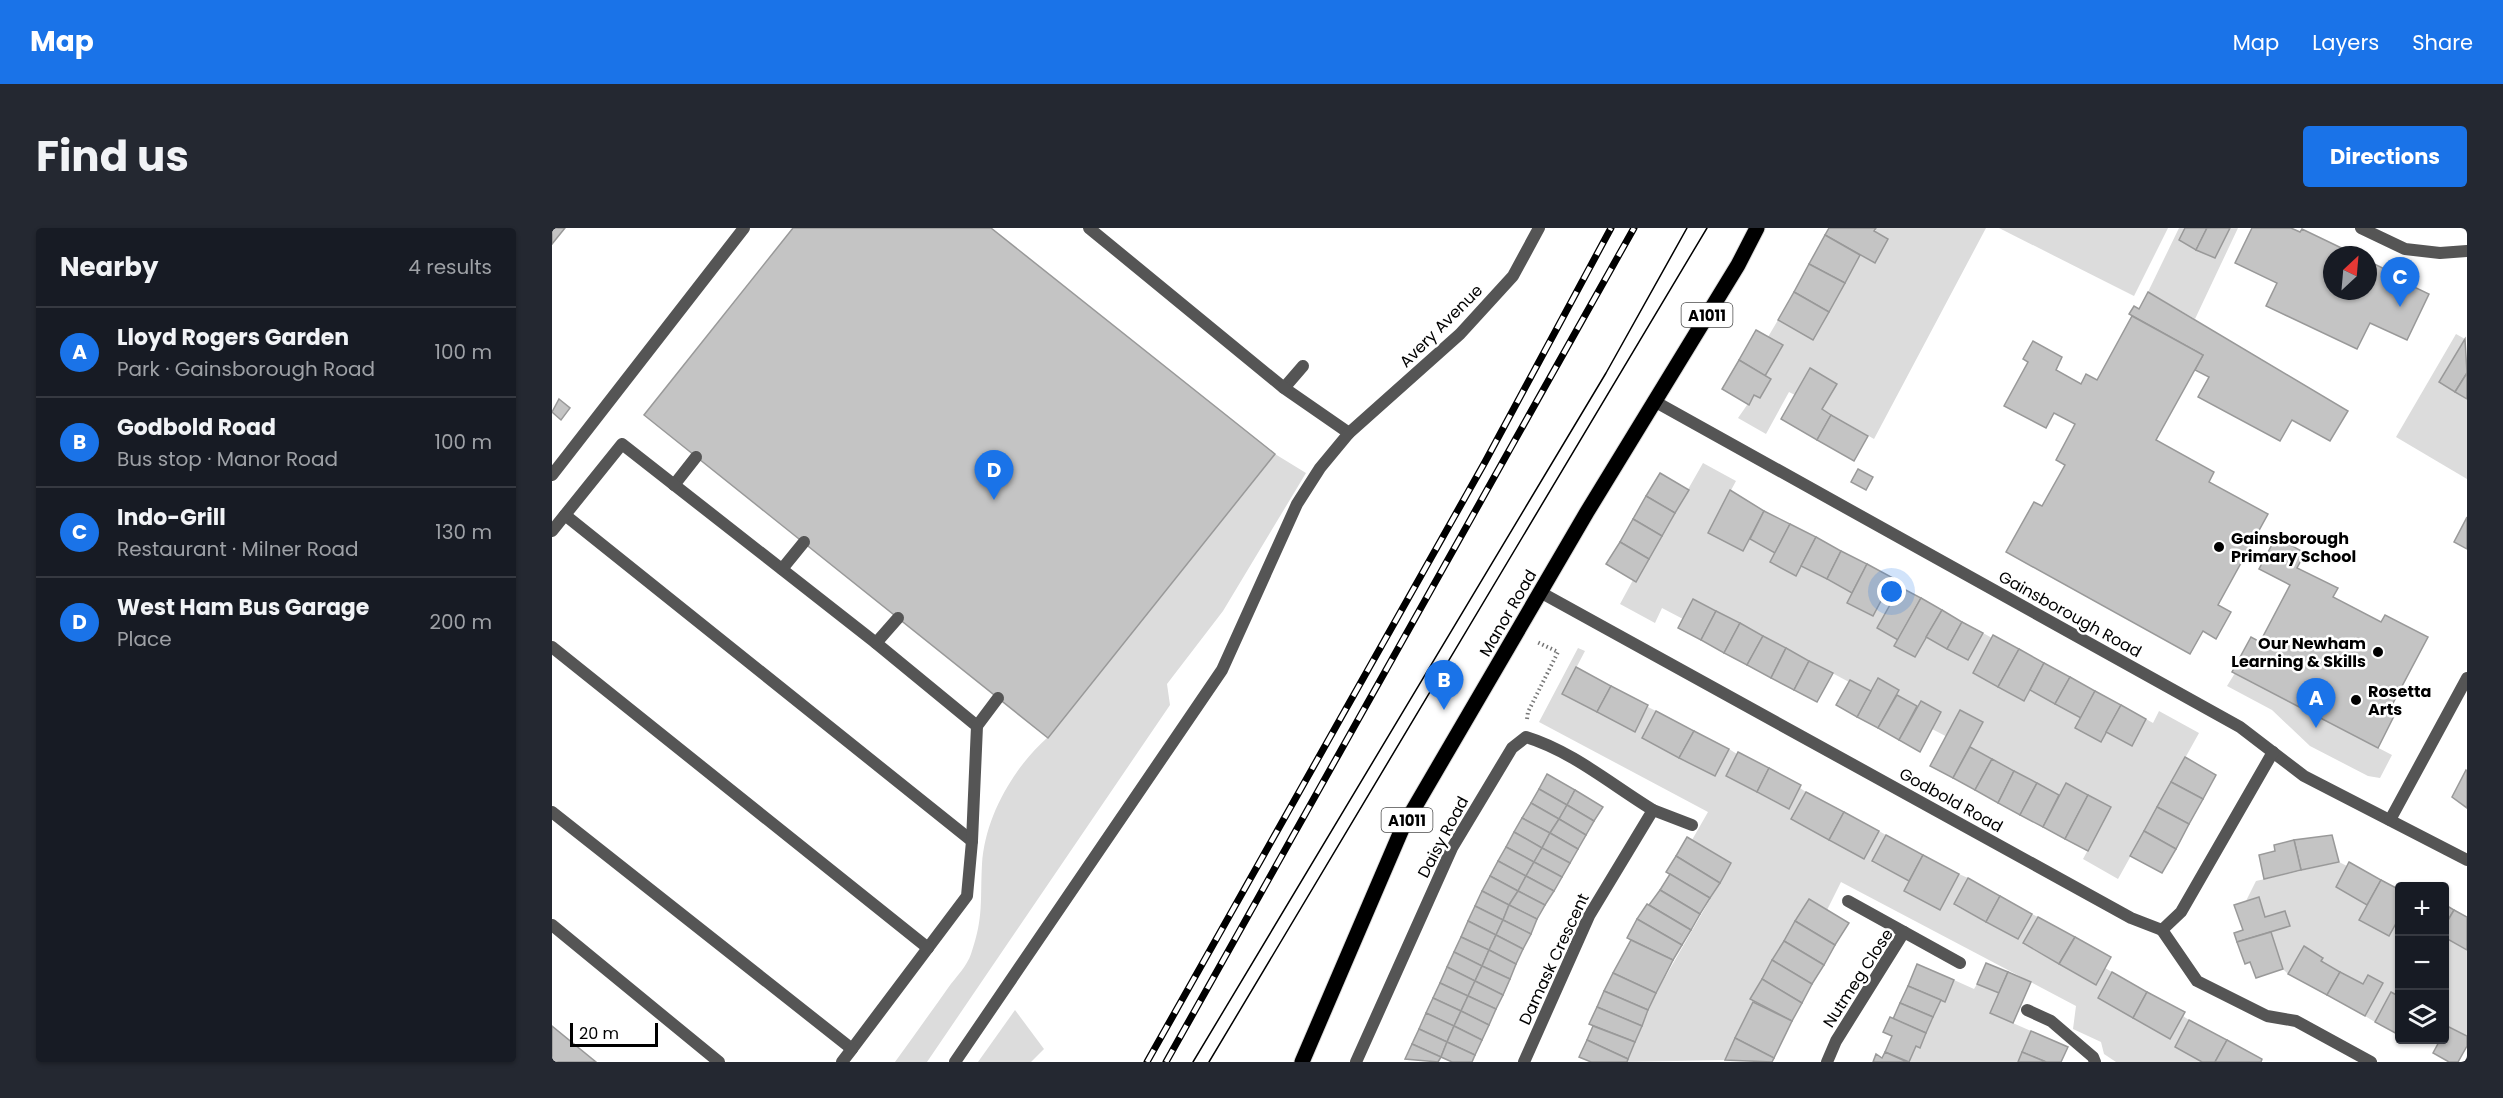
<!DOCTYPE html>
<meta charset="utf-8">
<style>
:root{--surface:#171b24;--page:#242831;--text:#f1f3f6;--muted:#9ea1a6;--line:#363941;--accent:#1a73e8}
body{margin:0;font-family:Poppins,sans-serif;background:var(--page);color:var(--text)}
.controls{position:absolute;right:18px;bottom:18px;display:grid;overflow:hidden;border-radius:6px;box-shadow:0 2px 4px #0004}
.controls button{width:54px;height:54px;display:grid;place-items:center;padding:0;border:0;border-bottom:2px solid var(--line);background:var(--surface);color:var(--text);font:30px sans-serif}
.compass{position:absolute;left:1771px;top:18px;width:54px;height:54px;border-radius:50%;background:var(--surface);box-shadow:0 2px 4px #0004;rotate:26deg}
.scale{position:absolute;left:18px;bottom:15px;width:88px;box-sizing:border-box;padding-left:6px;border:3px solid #000;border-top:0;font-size:16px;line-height:21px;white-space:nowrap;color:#000;-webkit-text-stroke:4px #fff;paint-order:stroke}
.you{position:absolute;left:1340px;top:364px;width:21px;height:21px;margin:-15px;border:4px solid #fff;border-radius:50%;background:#1a73e8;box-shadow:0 0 0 9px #1a73e833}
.badge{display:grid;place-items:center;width:39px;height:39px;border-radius:50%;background:var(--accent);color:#fff;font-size:20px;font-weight:700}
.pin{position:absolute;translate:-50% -50px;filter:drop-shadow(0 2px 3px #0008)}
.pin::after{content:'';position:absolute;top:32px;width:21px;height:18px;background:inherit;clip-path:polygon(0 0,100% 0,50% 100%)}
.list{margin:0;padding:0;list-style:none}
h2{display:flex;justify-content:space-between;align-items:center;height:78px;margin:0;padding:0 24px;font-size:26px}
h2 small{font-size:20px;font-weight:400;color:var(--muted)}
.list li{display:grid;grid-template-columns:39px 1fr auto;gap:18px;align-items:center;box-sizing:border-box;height:90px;padding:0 24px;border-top:2px solid var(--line)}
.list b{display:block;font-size:22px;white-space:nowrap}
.list p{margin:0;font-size:20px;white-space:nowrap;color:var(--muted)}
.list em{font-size:20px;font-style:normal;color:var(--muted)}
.icon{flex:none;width:33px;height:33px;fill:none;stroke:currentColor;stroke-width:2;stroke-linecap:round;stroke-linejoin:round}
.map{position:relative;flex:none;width:1915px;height:834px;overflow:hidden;border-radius:6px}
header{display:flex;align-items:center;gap:36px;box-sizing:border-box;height:84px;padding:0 30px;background:var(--accent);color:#fff}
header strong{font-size:28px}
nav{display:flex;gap:33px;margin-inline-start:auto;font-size:21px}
.intro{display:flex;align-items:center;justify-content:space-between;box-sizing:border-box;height:144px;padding:0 36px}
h1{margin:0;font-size:42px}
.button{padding:15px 27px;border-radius:6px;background:var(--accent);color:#fff;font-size:21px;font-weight:700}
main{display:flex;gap:36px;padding:0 36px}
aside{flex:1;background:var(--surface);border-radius:6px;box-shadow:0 2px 4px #0004}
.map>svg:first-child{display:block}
.green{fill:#dcdcdc}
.building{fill:#c4c4c4;stroke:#999;stroke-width:1.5}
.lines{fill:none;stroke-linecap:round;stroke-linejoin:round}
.primary-casing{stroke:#dbdbdb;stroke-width:17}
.path{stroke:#777;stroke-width:4;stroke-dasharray:1.5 3;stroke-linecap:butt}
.service{stroke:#555;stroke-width:12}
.minor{stroke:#555;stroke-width:12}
.primary{stroke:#000;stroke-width:15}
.tram{stroke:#000;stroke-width:1.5}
.rail-casing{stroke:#000;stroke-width:7}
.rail{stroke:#fff;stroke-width:4.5;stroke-dasharray:14;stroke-linecap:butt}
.poi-dot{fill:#000;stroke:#fff;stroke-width:2}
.labels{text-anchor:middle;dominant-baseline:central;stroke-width:5;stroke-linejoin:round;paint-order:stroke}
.shield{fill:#fff;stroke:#4c4c4c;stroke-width:1.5}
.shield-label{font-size:15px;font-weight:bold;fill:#000}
.street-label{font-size:16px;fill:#000;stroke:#fff}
.poi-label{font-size:16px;font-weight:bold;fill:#000;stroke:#fff;text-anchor:start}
</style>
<header>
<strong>Map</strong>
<nav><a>Map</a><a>Layers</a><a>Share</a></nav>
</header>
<div class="intro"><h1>Find us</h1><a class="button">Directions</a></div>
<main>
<aside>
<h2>Nearby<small>4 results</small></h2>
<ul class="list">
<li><span class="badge">A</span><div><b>Lloyd Rogers Garden</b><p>Park · Gainsborough Road</p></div><em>100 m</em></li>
<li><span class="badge">B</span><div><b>Godbold Road</b><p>Bus stop · Manor Road</p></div><em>100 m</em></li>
<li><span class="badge">C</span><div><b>Indo-Grill</b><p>Restaurant · Milner Road</p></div><em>130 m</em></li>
<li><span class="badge">D</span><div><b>West Ham Bus Garage</b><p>Place</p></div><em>200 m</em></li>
</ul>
</aside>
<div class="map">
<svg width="1915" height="834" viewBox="0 0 1915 834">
<rect width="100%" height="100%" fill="#fff"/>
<g class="green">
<polygon points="1324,0 1434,0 1322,211 1270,181 1258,141 1243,167 1237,164 1214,206 1186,190 1202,167 1208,170 1219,152 1213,148 1216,109 1226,92 1261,111 1308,27 1323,35"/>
<polygon points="1447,0 1616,0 1582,68"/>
<polygon points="1627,0 1633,0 1627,12 1662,30 1678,0 1686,0 1643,91 1596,64"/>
<polygon points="1904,106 1913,111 1887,153 1915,171 1915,251 1844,209"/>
<path d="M723 226 754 245 671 383 615 456 618 477 375 834H343C361 809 379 784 396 760 404 749 415 738 419 726 432 689 428 672 430 636 433 589 461 540 496 509Z"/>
<polygon points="1151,235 1184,253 1156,305 1191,323 1198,311 1300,365 1295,375 1320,388 1339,354 1348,359 1325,400 1346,412 1343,418 1363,429 1374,409 1416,432 1431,405 1440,410 1421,445 1471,473 1478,462 1580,518 1594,491 1601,495 1607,483 1647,505 1566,651 1531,631 1559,579 1514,556 1507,567 1380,501 1389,484 1369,473 1365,478 1345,467 1347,462 1327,450 1319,463 1299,452 1297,454 1142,371 1131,391 1110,380 1103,395 1068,376 1081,352 1084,353"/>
<polygon points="1026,420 1033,423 1011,465 1083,503 1096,479 1104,483 1091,510 1163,548 1177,521 1185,526 1174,548 1236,581 1248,560 1254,564 1239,590 1327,603 1334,607 1320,634 1357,653 1352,663 1388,681 1407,646 1416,650 1402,677 1466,711 1480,686 1486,689 1471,716 1543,756 1553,740 1560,744 1546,770 1618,810 1631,788 1637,792 1623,819 1650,834 1564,834 1552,826 1549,814 1521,801 1524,778 1289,654 1275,682 1257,671 1198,771 1201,774 1173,832 1075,834 1104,765 1179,635 1140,612 1156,584 987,494"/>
<polygon points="1683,445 1840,527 1828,550 1816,548 1758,518 1720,482 1675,458"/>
<polygon points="1787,634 1795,638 1784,659 1815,677 1807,692 1847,688 1847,769 1823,794 1813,788 1831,755 1816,747 1811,756 1769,733 1771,729 1752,718 1736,746 1731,741 1719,704 1738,698 1733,684 1713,689 1707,669 1694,673 1704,653"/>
<polygon points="1893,709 1915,722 1915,808 1896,798 1893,803"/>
<polygon points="1402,752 1422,761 1425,756 1447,765 1438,785 1479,803 1466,834 1357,834 1364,818 1368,820 1389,772"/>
<polygon points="463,782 492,821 479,834 426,834"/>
</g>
<g class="building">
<polygon points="0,0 13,0 0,16"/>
<polygon points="241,0 439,0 723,226 496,510 92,187"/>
<polygon points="1277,0 1324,0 1322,3 1336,11 1323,35 1273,7"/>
<polygon points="1633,0 1655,0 1644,22 1627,12"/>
<polygon points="1655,0 1678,0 1663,30 1644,22"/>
<polygon points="1700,0 1739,0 1748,4 1750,1 1804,27 1780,27 1780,63 1816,63 1816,33 1839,44 1837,47 1877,66 1855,112 1818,95 1805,121 1714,78 1725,55 1683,35"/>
<polygon points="1273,7 1308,27 1293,55 1257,36"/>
<polygon points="1257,36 1293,55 1277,84 1242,64"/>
<polygon points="1242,64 1277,84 1261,112 1226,92"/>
<polygon points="1596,64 1796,183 1778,213 1740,192 1728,213 1646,169 1657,149 1643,142 1651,127 1577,86 1582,78 1587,81"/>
<polygon points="1580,88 1651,127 1604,212 1662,244 1657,254 1716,286 1666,377 1679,384 1664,411 1651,403 1638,426 1454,324 1482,274 1490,278 1513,237 1504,232 1523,196 1502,185 1494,200 1452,178 1476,134 1471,131 1481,113 1510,129 1504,142 1529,156 1534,146 1545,152"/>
<polygon points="1204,102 1231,117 1213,148 1187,132"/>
<polygon points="1913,111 1915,145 1903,164 1887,154"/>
<polygon points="1187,132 1219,151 1208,170 1202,167 1197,177 1170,161"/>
<polygon points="1258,140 1285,156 1270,181 1279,187 1265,212 1229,191"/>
<polygon points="1915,145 1915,171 1903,164"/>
<polygon points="7,171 18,180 9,192 0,184"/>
<polygon points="1279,187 1316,208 1302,233 1265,212"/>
<polygon points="1306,241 1321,249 1314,262 1299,254"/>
<polygon points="1108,245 1137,262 1123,285 1094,268"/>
<polygon points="1178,262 1212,283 1191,323 1156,305"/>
<polygon points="1094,268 1123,285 1110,308 1081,291"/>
<polygon points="1212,283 1238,296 1223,325 1198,311"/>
<polygon points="1915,289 1915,321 1902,314"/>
<polygon points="1081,291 1110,308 1097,331 1068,314"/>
<polygon points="1238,296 1264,309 1244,348 1218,334"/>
<polygon points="1264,309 1289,323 1275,351 1249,338"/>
<polygon points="1724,309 1753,325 1745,340 1786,360 1781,369 1829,394 1833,387 1876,409 1839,479 1845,482 1826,520 1680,444 1699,409 1708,414 1738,357 1707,341"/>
<polygon points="1068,314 1097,331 1084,354 1054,336"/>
<polygon points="1289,323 1315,336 1300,365 1275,351"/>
<polygon points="1315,336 1341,350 1321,388 1295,375"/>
<polygon points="1348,359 1369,370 1346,412 1325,400"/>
<polygon points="1369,370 1390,382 1363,429 1342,418"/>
<polygon points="1141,371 1164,383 1149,412 1126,400"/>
<polygon points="1390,382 1410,394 1395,421 1374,409"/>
<polygon points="1164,383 1188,395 1172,425 1149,412"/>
<polygon points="1410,394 1431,405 1416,432 1395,421"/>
<polygon points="1188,395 1211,408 1195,437 1172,425"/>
<polygon points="1441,407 1467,421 1446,459 1421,445"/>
<polygon points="1211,408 1234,420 1219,450 1195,437"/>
<polygon points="1234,420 1257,433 1242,462 1219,450"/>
<polygon points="1467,421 1492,435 1472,473 1446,459"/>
<polygon points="1257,433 1281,445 1265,474 1242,462"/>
<polygon points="1492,435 1518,449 1503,476 1478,462"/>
<polygon points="1024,439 1059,458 1045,484 1010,466"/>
<polygon points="1518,449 1543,463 1529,490 1503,476"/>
<polygon points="1326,450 1347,462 1326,500 1305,489"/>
<polygon points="1298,452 1319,463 1305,489 1284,477"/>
<polygon points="1059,458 1096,477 1083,504 1045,484"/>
<polygon points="1543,463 1569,477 1549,514 1523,500"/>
<polygon points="1345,467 1365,478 1347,512 1326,500"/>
<polygon points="1369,473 1389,484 1368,524 1347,512"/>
<polygon points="1569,477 1594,491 1580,518 1554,504"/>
<polygon points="1408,482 1431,494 1401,550 1378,538"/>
<polygon points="1104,483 1142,503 1127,530 1090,510"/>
<polygon points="1142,503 1177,521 1163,548 1127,530"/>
<polygon points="1418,519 1440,531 1423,562 1401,550"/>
<polygon points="1186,524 1217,540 1205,564 1174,548"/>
<polygon points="1633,529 1664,547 1651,571 1619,554"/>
<polygon points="1440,531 1462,543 1446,575 1423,562"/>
<polygon points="1217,540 1249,557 1237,581 1205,564"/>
<polygon points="1914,542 1915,543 1915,580 1900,569"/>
<polygon points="1462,543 1485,555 1468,587 1446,575"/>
<polygon points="995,546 1023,562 1015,577 987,561"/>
<polygon points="1619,554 1651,571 1637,596 1605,579"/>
<polygon points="1485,555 1507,567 1491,599 1468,587"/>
<polygon points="1514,555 1536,567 1513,611 1491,599"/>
<polygon points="987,561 1015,577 1007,591 979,575"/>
<polygon points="1023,562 1051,579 1042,593 1015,577"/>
<polygon points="1254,564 1292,584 1277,612 1239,591"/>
<polygon points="1536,567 1559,579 1536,623 1513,611"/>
<polygon points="979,575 1007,591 998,605 970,590"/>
<polygon points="1015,577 1042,593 1034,607 1007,591"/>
<polygon points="1605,579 1637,596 1624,621 1592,603"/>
<polygon points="1292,584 1327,603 1312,631 1277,612"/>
<polygon points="970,590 998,605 990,620 962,604"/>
<polygon points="1007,591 1034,607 1026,621 998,605"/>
<polygon points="1592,603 1624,621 1610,645 1578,628"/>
<polygon points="962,604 990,620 982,634 954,619"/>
<polygon points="998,605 1026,621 1018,635 990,620"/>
<polygon points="1334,607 1371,627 1357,653 1320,633"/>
<polygon points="1780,607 1787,634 1749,642 1742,612"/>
<polygon points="1135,609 1179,635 1168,655 1124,628"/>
<polygon points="1742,612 1749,642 1712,651 1707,627 1723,623 1722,617"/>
<polygon points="954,619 982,634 974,648 946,633"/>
<polygon points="990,620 1018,635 1010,649 982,634"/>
<polygon points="1371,627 1407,646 1388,682 1352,663"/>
<polygon points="1124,628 1168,655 1158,670 1114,644"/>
<polygon points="946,633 974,648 966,663 938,648"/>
<polygon points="982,634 1010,649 1002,663 974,648"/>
<polygon points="1797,634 1829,652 1815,677 1784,659"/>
<polygon points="1118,646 1158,670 1148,686 1108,662"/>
<polygon points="938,648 966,663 957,677 930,663"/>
<polygon points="974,648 1002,663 993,677 966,663"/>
<polygon points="1416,650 1448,668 1434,694 1402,676"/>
<polygon points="1829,652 1848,662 1848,688 1837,708 1807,692"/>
<polygon points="1108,662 1148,686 1139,702 1097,677"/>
<polygon points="930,663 957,677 951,692 923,678"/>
<polygon points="966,663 993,677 985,691 957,677"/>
<polygon points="1448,668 1480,686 1466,711 1434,694"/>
<polygon points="1707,669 1713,689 1733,683 1738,698 1685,714 1682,705 1691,702 1682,677"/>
<polygon points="1257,671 1297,695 1283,717 1243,693"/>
<polygon points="1095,676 1139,702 1130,717 1085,691"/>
<polygon points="1892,676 1902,682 1892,699"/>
<polygon points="957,677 985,691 979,706 951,692"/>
<polygon points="923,678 951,692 944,707 916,693"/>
<polygon points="1902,682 1915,689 1915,722 1892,709 1892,699"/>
<polygon points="1486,689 1523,709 1507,736 1471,715"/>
<polygon points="1085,691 1130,717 1121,732 1075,710"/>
<polygon points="951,692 979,706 971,721 944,707"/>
<polygon points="916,693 944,707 937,722 909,709"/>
<polygon points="1243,693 1283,717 1272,737 1232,713"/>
<polygon points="1719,704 1731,741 1704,750 1698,734 1693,736 1685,714"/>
<polygon points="944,707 971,721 964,736 937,722"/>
<polygon points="909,709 937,722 930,738 902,724"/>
<polygon points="1523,709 1559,729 1544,757 1507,736"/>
<polygon points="1079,712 1121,732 1104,765 1061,745"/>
<polygon points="1232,713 1272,737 1260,756 1220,732"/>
<polygon points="1752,718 1771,730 1769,733 1788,744 1775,767 1736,746"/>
<polygon points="937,722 964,736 958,751 930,738"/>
<polygon points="902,724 930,738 923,753 895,739"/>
<polygon points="1220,732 1260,756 1250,775 1210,751"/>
<polygon points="1434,735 1456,744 1447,765 1425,756"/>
<polygon points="1365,736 1402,752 1393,774 1356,758"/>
<polygon points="930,738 958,751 951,767 923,753"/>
<polygon points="895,739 923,753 916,768 888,755"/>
<polygon points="1456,744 1479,754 1461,795 1438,785"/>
<polygon points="1560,744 1595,764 1581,790 1546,770"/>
<polygon points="1788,744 1811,756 1816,747 1831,755 1813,788 1775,767"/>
<polygon points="1061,745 1104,765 1096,782 1052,763"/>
<polygon points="1210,751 1250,775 1240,793 1198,771"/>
<polygon points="923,753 951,767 944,781 916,768"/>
<polygon points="888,755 916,768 909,783 881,770"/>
<polygon points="1356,758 1389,772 1381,789 1348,775"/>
<polygon points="1052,763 1096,782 1090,798 1045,779"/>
<polygon points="1595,764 1633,784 1618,811 1581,790"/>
<polygon points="1839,764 1848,769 1847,807 1823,794"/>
<polygon points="916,768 944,781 937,797 909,783"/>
<polygon points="881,770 909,783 902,798 874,785"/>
<polygon points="1201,774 1240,793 1222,830 1183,810"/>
<polygon points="1348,775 1381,789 1374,805 1341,791"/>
<polygon points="1045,779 1090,798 1083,814 1037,796"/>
<polygon points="909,783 937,797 930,812 902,798"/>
<polygon points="874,785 902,798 895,814 867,801"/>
<polygon points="1338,789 1374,805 1368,820 1364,818 1357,834 1333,824 1340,808 1331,804"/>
<polygon points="1637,792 1675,812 1663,834 1650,834 1623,819"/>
<polygon points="0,798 44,834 0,834"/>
<polygon points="902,798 930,812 923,827 895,814"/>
<polygon points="1041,798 1083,814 1076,831 1035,812"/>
<polygon points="1895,798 1915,808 1915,818 1906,834 1897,834 1881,825 1888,812 1892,812"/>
<polygon points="867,801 895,814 889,829 860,816"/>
<polygon points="1479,803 1516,819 1509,834 1494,834 1470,824"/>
<polygon points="1183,810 1222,830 1220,834 1173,832"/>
<polygon points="1035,812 1076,831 1075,834 1039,834 1027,829"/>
<polygon points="1675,812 1710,831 1709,834 1663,834"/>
<polygon points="895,814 923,827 920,834 900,834 889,829"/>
<polygon points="860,816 889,829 886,834 853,831"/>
<polygon points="1333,824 1355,834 1321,834 1324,826 1330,830"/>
<polygon points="1470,824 1494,834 1466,834"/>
</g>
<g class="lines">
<defs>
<polyline id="primary" points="750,834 850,601 1035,284 1186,37 1205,0"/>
</defs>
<use href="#primary" class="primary-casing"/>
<polyline class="path" points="975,491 976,484 1006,424 985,414"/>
<g class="service">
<polyline points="732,160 751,138"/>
<polyline points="0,247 192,0"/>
<polyline points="122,257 144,229"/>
<polyline points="13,287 420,613"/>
<polyline points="0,303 70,216 324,415 425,498 420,613 415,668 300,821 0,584"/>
<polyline points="230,341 252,314"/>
<polyline points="324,415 346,390"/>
<polyline points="0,419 376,720"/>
<polyline points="425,498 446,470"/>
<polyline points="1101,582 1140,597"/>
<polyline points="1296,673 1352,704"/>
<polyline points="0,697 167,834"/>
<polyline points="1475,782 1499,793 1541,829 1543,834"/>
<polyline points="290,834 300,821"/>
</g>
<g class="minor">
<polyline points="537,0 732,160 797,205"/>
<polyline points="1809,0 1853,21 1888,25 1915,23"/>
<polyline points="1102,173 1688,499 1752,548 1915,632"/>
<polyline points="988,364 1579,690 1610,702 1629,684 1721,524"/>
<polyline points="1838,592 1915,450"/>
<polyline points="1610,702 1645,753 1715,788 1744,793 1819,834"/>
<polyline points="403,834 670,442 745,276 768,240 797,205 908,106 961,48 987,0"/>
<path d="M804 834 900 620 960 520 974 509C1020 523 1060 557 1101 582L1037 688 972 834"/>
<polyline points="1275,834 1284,813 1352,704 1408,735"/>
</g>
<use href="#primary" class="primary"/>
<g class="tram">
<polyline points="641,834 1054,145 1135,0"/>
<polyline points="657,834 1155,0"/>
</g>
<defs>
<g id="rail">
<polyline points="595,834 933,234 1059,0"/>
<polyline points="614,834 1082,0"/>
</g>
</defs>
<use href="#rail" class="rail-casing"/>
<use href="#rail" class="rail"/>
</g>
<g class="poi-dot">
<circle cx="1667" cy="319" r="6"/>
<circle cx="1826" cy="424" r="6"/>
<circle cx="1804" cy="472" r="6"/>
</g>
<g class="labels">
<g class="shield">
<rect x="1129.5" y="75" width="51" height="24" rx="4.5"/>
<rect x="829.5" y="580" width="51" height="24" rx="4.5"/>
</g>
<g class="shield-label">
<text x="1155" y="87">A1011</text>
<text x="855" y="592">A1011</text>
</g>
<g class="street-label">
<text transform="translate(889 98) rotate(-45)">Avery Avenue</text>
<text transform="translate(956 385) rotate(-60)">Manor Road</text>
<text transform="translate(1518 386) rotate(29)">Gainsborough Road</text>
<text transform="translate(1399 572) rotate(29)">Godbold Road</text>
<text transform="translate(891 609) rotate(-62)">Daisy Road</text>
<text transform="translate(1002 731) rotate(-65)">Damask Crescent</text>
<text transform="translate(1306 750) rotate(-57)">Nutmeg Close</text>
</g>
<g class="poi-label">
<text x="1679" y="310">Gainsborough<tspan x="1679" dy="18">Primary School</tspan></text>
<text x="1814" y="415" text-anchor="end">Our Newham<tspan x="1814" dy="18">Learning &amp; Skills</tspan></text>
<text x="1816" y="463">Rosetta<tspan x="1816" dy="18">Arts</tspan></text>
</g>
</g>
</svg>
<div class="controls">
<button>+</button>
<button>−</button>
<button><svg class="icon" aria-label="layers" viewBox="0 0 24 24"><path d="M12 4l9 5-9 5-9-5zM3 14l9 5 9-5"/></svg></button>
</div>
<svg class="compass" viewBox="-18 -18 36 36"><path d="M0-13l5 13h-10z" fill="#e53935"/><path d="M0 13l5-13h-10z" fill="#9ea1a6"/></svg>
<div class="scale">20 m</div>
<div class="you"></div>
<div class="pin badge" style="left:1764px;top:500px">A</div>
<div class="pin badge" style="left:892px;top:482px">B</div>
<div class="pin badge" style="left:1848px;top:79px">C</div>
<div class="pin badge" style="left:442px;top:272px">D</div>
</div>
</main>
